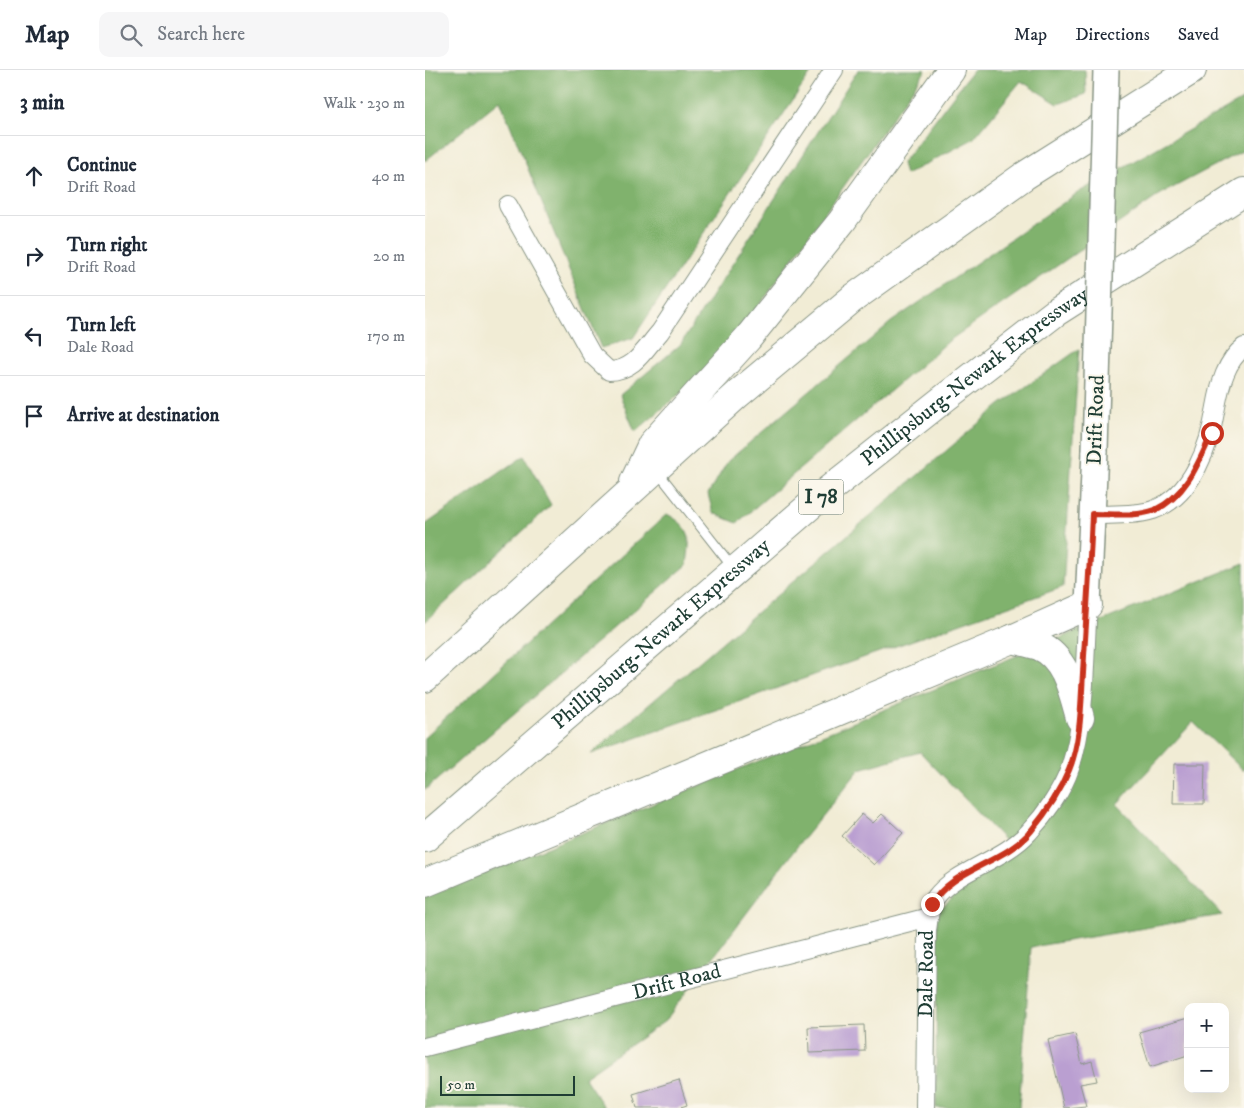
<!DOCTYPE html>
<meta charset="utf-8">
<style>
:root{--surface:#fff;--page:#f6f6f7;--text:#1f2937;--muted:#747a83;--line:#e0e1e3}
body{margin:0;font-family:"IM FELL DW Pica",serif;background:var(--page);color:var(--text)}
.controls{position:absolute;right:15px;bottom:15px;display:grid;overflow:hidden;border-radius:10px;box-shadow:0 5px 20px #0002}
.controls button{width:45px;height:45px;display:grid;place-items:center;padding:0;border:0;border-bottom:1px solid var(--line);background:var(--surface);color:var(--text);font:25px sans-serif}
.scale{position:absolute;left:15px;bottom:12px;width:135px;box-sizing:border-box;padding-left:5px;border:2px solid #1f3d34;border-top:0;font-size:14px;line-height:18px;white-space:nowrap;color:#1f3d34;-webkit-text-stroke:4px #fbf7ec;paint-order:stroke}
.stop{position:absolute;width:15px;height:15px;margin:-11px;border:4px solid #c8321e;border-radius:50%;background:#fff}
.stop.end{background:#c8321e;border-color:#fff;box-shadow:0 1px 5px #0008}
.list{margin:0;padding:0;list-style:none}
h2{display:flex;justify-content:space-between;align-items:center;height:65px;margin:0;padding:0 20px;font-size:21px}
h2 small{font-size:16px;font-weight:400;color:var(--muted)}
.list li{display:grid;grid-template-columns:32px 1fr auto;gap:15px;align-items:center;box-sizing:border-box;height:80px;padding:0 20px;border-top:1px solid var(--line)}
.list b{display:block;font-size:19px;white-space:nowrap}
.list p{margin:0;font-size:16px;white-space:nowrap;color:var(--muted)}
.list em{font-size:16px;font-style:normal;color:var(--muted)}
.icon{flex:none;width:28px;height:28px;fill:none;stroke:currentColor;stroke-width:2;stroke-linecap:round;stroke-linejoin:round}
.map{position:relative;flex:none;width:819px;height:1038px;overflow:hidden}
header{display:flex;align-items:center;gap:30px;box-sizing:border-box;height:70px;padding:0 25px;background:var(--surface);border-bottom:1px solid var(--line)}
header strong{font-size:24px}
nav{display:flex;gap:28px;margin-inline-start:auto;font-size:18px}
.search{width:350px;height:45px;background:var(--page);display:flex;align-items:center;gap:12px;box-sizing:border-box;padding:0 18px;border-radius:10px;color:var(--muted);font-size:19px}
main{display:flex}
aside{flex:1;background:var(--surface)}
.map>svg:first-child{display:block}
.forest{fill:#80b26d;stroke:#507850}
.building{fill:#ba9fd1}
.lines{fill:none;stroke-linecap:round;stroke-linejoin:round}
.service-casing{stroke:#889484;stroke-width:11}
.minor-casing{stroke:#889484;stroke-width:20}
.secondary-casing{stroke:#889484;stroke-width:28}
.motorway-casing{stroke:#889484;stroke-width:30}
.service{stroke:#fff;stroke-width:9}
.minor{stroke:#fff;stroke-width:18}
.secondary{stroke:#fff;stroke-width:25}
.motorway{stroke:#fff;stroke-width:28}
.secondary-bridge-casing{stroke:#889484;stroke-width:28;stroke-linecap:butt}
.secondary-bridge{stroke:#fff;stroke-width:25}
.route{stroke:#c8321e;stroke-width:6}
.labels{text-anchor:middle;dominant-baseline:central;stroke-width:4;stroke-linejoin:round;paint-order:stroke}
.shield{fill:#fbf7ec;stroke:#61756b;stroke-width:1}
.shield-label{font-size:20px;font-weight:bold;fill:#1f3d34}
.street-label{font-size:21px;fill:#1f3d34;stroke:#fbf7ec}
</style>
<header>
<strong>Map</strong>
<div class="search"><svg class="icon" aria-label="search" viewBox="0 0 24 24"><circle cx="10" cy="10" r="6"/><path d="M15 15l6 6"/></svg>Search here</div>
<nav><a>Map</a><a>Directions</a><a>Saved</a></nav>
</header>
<main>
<aside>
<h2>3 min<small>Walk · 230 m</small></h2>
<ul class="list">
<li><svg class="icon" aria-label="ahead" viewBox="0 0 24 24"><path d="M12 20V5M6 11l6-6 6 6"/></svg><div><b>Continue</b><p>Drift Road</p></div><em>40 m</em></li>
<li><svg class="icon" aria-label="right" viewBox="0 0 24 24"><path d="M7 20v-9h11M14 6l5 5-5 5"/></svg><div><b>Turn right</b><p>Drift Road</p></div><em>20 m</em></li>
<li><svg class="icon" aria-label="left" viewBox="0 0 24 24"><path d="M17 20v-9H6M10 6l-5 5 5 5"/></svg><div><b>Turn left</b><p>Dale Road</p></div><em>170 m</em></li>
<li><svg class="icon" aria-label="arrive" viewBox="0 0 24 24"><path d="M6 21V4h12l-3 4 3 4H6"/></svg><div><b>Arrive at destination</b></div></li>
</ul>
</aside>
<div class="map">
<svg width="819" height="1038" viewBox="0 0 819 1038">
<rect width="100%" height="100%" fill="#fbf7ec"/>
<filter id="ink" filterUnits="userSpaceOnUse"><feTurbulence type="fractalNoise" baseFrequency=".02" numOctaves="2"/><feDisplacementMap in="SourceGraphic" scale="10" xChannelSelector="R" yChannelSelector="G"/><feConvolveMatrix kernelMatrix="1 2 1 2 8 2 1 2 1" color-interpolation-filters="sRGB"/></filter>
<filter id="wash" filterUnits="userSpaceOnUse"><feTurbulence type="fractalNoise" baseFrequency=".0096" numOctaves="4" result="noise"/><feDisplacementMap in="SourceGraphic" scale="20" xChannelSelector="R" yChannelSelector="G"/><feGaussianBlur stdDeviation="1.12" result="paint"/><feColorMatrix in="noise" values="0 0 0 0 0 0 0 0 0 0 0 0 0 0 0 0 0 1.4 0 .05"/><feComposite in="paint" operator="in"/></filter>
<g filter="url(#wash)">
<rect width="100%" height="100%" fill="#f1ecd5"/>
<g class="forest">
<polygon points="0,0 388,0 208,268 176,278 75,30 0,91"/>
<polygon points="433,0 501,0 299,286 210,362 195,325 255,275"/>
<polygon points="548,0 660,0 661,24 633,34 596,11 548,69 480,105 477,93"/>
<polygon points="819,29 819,80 736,124 525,270 312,453 288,443 283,424 303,391 466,252 654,122"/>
<polygon points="654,279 638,517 166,684 575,335"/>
<polygon points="99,386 126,435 0,552 0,455"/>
<path d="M242 444C269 459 265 468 262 495L0 720V667Z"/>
<polygon points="819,493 819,701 768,652 692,734 797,845 606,877 594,1038 511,1038 512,842 586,777 495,682 435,699 374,774 240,951 159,1007 180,1038 0,1038 0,827"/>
</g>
<g id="blocks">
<g class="building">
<polygon points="749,694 780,694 779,734 748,734"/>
<polygon points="437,744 448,753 457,744 478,763 449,795 417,766"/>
<polygon points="763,948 763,985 725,997 714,962"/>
<polygon points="439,955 440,981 384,983 383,957"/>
<polygon points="650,964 657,994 667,991 672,1011 655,1014 661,1036 639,1038 623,970"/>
<polygon points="254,1010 262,1035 253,1038 212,1038 208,1024"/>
</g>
</g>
</g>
<g filter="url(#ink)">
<use href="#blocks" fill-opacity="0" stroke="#889484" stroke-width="1"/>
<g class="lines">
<defs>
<polyline id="service" points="232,401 309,499"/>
<g id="minor">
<path d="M83 135 167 285 184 301C209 301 219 280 235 262L409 0"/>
<path d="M667 445C687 444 709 446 728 440 768 426 785 374 791 337 795 315 801 291 819 277"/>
<path id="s1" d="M0 977 504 847"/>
<path id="s2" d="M500 1038 502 860C504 849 504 835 511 827 530 801 579 790 604 762 620 745 638 720 645 698 662 647 659 588 663 535"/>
</g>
<polyline id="secondary" points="663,535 670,381"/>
<g id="motorway">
<polyline points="209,412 227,374 323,268 417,151 526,0"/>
<path d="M587 569C596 571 605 573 614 576 641 587 648 623 655 648"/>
<polyline points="0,608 313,324 427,229 599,106 767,0"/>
<path id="s3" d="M0 768 401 422 521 327 631 242 819 122"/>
<polyline points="0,813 587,569 663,535"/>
</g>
</defs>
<use href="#service" class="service-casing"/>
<use href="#minor" class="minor-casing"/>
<use href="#secondary" class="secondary-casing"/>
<use href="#motorway" class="motorway-casing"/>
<use href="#service" class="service"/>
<use href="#minor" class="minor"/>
<use href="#secondary" class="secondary"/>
<use href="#motorway" class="motorway"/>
<defs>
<polyline id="secondary-bridge" points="670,381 681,0"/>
</defs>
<use href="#secondary-bridge" class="secondary-bridge-casing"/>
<use href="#secondary-bridge" class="secondary-bridge"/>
</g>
</g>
<g class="lines" filter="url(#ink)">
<path class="route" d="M507 834C526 799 580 793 606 761 621 743 635 722 644 700 656 671 656 634 658 603 661 550 665 497 667 444 687 444 712 447 730 440 761 426 774 392 787 363"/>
</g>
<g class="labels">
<rect class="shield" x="373.5" y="409.5" width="45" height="35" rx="4"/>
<g class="shield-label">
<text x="396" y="427">I 78</text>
</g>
<g class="street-label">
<text stroke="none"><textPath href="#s3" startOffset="718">Phillipsburg-Newark Expressway</textPath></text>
<text transform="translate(671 350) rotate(-88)">Drift Road</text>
<text stroke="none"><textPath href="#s3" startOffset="312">Phillipsburg-Newark Expressway</textPath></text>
<text stroke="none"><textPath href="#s2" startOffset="134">Dale Road</textPath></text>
<text stroke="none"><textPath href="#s1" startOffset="260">Drift Road</textPath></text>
</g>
</g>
</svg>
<div class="controls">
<button>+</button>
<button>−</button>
</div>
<div class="scale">50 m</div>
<div class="stop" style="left:787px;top:363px"></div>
<div class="stop end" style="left:507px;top:834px"></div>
</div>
</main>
